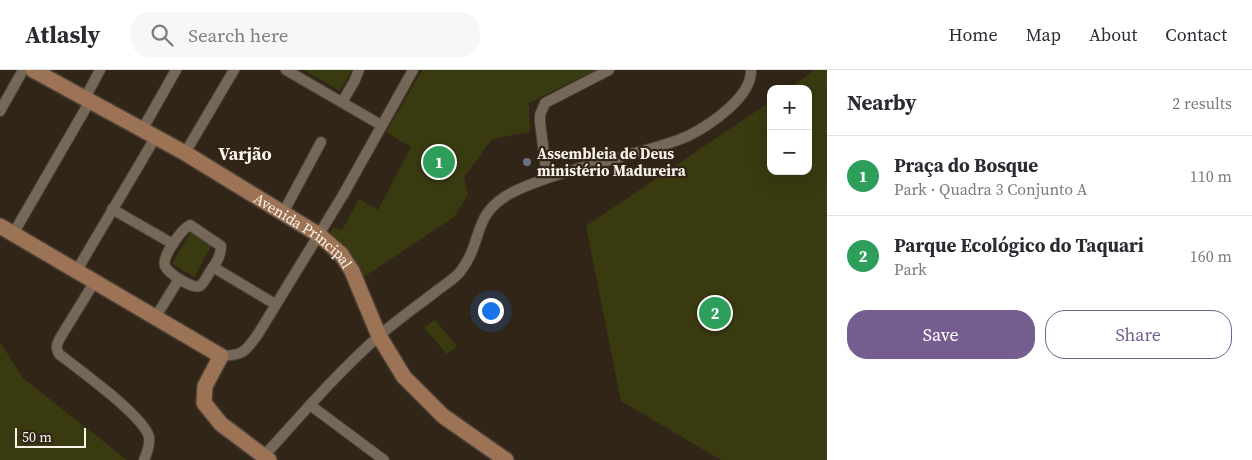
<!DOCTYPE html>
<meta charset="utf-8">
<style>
:root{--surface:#fff;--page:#f7f7f7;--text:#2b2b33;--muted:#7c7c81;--line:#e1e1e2;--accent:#755e8f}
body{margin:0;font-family:"Source Serif 4",serif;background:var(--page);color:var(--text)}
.controls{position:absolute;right:15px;top:15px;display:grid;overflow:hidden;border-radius:10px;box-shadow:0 5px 20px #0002}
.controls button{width:45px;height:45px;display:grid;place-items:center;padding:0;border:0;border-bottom:1px solid var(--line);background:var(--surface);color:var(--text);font:25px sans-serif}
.scale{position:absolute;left:15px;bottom:12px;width:71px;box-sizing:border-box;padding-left:5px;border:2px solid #fbf3ea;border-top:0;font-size:14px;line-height:18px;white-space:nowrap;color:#fbf3ea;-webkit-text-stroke:4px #312518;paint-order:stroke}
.you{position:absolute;left:490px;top:240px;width:18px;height:18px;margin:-12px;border:4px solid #fff;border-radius:50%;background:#1a73e8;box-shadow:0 0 0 8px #1a73e833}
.badge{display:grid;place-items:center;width:32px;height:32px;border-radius:50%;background:var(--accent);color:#fff;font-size:16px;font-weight:700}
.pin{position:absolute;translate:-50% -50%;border:2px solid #fff;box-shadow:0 1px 5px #0006}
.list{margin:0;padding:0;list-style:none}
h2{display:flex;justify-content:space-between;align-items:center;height:65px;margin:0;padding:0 20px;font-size:21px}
h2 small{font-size:16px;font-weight:400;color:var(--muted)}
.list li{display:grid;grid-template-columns:32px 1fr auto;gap:15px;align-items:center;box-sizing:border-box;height:80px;padding:0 20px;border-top:1px solid var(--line)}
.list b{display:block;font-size:19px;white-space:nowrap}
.list p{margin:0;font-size:16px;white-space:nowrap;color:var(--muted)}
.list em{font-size:16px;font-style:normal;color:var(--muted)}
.actions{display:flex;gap:10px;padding:15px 20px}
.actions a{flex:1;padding:11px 0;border:1px solid var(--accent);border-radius:20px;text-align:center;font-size:18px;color:var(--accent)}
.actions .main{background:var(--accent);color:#fff}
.icon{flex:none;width:28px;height:28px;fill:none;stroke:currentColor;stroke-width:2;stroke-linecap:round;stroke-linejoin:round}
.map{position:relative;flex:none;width:827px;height:390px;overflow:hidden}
header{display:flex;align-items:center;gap:30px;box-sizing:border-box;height:70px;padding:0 25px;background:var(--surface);border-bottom:1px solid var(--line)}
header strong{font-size:24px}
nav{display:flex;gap:28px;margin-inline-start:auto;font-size:18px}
.search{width:350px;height:45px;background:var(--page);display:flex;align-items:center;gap:12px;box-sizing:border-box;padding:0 18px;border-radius:20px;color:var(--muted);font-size:19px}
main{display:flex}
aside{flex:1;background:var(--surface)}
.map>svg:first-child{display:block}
.green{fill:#393a10}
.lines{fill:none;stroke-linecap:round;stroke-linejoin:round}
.street-casing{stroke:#4b4036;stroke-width:12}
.secondary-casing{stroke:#4b4036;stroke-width:18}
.street{stroke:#756858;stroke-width:10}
.secondary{stroke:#9c7354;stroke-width:15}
.worship-dot{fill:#6b7280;stroke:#312518;stroke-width:2}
.labels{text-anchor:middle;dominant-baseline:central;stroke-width:4.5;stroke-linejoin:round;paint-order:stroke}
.poi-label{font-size:15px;font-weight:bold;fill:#fbf3ea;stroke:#312518;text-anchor:start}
.street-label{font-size:15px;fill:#fbf3ea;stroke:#312518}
.quarter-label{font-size:18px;font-weight:bold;fill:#fbf3ea;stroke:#312518}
</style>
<header>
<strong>Atlasly</strong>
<div class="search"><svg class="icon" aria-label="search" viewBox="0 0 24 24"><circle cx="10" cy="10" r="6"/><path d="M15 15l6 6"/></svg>Search here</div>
<nav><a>Home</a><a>Map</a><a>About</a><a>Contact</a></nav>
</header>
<main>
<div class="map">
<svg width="827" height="390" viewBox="0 0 827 390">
<rect width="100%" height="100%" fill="#312518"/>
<g class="green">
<polygon points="304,0 352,0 340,21"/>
<polygon points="422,0 596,0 529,33 530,62 492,69 464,107 468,125 454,147 362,208 328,166 333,157 342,160 359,129 378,140 411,77 386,62"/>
<polygon points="814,0 827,0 827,390 721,390 621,331 586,156 771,31 771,101 808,101 808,19 789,19"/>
<polygon points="191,161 213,173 194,207 172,194"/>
<polygon points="435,250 457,276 447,284 424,258"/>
<polygon points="0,272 23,308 127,390 0,390"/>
</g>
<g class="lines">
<defs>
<g id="street">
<polyline points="286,0 381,55"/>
<polyline points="85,28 100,0"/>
<polyline points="342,32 354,12 359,0"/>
<polyline points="0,41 23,0"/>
<polyline points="142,60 176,0"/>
<polyline points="185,83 234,0"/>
<polyline points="547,107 540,52 540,45 545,33 609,0"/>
<polyline points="112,139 173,174"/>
<polyline points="283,143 321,72"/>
<path d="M190 155 221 176C221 186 216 193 211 200 208 205 204 213 200 216 193 220 168 203 165 196 161 187 182 159 190 155Z"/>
<polyline points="13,164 90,31"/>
<polyline points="213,197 275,234"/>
<polyline points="77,200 155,68"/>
<path d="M95 211 60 268C57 274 55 277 59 284 78 299 144 346 149 367 150 374 147 383 144 390"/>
<polyline points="155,248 179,209"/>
<path d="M221 286C244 285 245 282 258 264L343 125 413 0"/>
<polyline points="310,335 384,390"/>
<path d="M264 386C301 345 338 302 379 266 398 249 419 235 439 219 446 214 454 209 460 202 485 170 470 143 515 121 552 104 592 95 631 84 650 79 670 74 688 66 710 55 752 27 751 0"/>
</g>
<g id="secondary">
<path id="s1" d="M33 0 185 83 319 165 341 184 352 201 379 266 404 307 443 346 506 390"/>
<polyline points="0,156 221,286 205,316 204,333 221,354 269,390"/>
</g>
</defs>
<use href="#street" class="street-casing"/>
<use href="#secondary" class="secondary-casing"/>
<use href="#street" class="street"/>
<use href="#secondary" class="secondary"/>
</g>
<circle class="worship-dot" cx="527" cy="92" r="5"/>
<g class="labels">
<g class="poi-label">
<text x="537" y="83">Assembleia de Deus<tspan x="537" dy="17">ministério Madureira</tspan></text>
</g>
<g class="street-label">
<text stroke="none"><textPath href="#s1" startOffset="315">Avenida Principal</textPath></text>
</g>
<g class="quarter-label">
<text x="245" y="83">Varjão</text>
</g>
</g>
</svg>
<div class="controls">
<button>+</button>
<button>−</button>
</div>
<div class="scale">50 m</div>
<div class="you"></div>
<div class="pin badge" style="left:439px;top:92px;background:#2e9e5b">1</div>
<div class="pin badge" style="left:715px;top:243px;background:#2e9e5b">2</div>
</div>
<aside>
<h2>Nearby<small>2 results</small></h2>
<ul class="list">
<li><span class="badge" style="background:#2e9e5b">1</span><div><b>Praça do Bosque</b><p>Park · Quadra 3 Conjunto A</p></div><em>110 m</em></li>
<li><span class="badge" style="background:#2e9e5b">2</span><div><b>Parque Ecológico do Taquari</b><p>Park</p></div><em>160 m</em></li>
</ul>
<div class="actions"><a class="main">Save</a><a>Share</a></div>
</aside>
</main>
